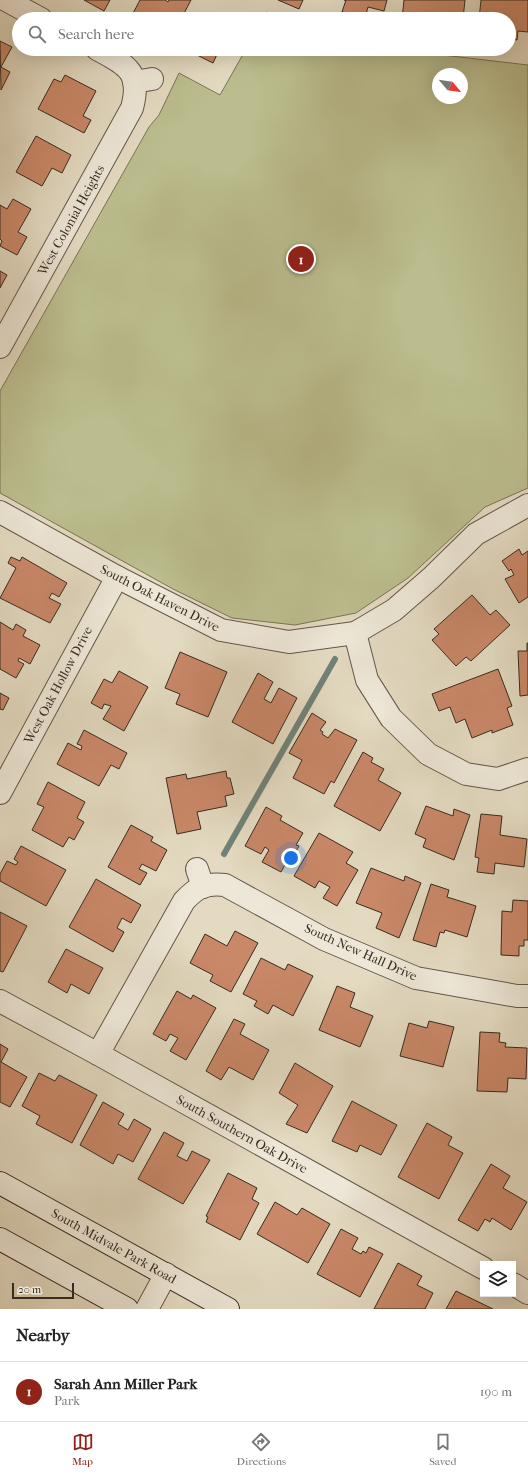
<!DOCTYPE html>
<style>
:root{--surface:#fff;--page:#f2f2f2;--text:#222;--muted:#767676;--line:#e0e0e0;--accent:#8f2418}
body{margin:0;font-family:"IM FELL French Canon",serif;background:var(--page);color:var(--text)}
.controls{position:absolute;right:12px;bottom:12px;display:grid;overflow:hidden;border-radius:0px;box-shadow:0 4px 16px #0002}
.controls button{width:36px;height:36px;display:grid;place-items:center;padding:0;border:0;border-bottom:1px solid var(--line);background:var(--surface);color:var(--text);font:20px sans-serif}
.compass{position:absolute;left:432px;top:68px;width:36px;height:36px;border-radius:50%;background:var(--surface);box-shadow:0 4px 16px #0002;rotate:119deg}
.scale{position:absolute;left:12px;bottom:10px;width:62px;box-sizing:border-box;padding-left:4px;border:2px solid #382c1f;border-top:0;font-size:11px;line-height:14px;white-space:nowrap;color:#382c1f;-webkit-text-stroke:3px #ede7d7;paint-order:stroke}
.you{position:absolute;left:291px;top:858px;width:14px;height:14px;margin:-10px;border:3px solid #fff;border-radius:50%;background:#1a73e8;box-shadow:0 0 0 6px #1a73e833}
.badge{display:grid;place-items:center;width:26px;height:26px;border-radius:50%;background:var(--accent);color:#fff;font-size:13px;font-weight:700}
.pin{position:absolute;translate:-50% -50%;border:2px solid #fff;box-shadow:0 1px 4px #0006}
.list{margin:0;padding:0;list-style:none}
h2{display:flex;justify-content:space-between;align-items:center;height:52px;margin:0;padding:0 16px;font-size:17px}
h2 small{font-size:13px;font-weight:400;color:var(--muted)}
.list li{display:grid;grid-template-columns:26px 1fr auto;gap:12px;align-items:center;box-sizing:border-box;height:60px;padding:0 16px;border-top:1px solid var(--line)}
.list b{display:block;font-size:15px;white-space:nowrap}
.list p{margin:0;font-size:13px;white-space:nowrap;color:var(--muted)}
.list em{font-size:13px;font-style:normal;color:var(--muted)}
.icon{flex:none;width:22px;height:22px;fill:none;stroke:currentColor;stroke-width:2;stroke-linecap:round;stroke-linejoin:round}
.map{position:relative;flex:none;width:528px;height:1309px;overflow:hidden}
.search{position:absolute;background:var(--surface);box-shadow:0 4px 16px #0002;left:12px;right:12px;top:12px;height:44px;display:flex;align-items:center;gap:10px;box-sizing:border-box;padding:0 14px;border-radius:22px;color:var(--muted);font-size:15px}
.sheet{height:112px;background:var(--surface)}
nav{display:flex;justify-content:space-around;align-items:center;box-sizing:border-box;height:56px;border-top:1px solid var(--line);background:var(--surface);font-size:11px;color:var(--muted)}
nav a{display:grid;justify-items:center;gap:2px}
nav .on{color:var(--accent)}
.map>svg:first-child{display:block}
.green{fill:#bbbd8e;stroke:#7a7456;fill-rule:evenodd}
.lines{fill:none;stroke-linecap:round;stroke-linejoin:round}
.stream{stroke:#708278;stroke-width:6}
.building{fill:#c98868;stroke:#382c1f}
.minor-casing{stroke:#635848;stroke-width:24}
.secondary-casing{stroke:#382c1f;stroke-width:24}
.minor{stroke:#ede7d7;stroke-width:22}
.secondary{stroke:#ede7d7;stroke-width:22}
.labels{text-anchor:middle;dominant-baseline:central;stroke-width:4;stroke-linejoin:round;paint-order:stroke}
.street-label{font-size:13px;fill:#382c1f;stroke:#ede7d7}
</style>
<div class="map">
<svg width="528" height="1309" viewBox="0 0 528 1309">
<rect width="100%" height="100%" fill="#e3dac1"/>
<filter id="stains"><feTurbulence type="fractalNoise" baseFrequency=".005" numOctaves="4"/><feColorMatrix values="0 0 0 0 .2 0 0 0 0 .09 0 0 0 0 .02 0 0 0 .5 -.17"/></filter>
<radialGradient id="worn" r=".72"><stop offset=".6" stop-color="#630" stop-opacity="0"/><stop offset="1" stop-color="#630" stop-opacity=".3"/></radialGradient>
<g class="green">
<polygon points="266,12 287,19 262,19"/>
<path d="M246 49H391L528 65V488L485 507 408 578 356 613 295 625 232 618 173 589 0 493V391L149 127 159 115 179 73 220 95ZM438 74H462V98H438Z"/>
</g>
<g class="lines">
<polyline class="stream" points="224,854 335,659"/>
</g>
<g class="building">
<polygon points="84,0 110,0 104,11"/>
<polygon points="140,0 165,0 168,2 169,0 191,0 181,19 130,19"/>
<polygon points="278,0 303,0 299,9"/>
<polygon points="344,0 387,0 384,11 368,7 365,18 342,12 346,0"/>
<polygon points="404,0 465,0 463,19 419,19 420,15 402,19"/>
<polygon points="481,0 528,0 528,32 518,31 517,40 509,39 509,19 479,19"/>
<polygon points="0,41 12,47 1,67 10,72 1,90"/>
<polygon points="185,49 216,49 219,50 213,63"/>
<polygon points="65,75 96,91 83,116 91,120 84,133 38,109 54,79 61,82"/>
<polygon points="36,136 71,155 62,173 52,168 42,186 16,172"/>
<polygon points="13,199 31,209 18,232 27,237 17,255 0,246 2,241 0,239 0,205 7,209"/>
<polygon points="0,271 7,275 0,288"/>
<polygon points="519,549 522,555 528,551 528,597 519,603 505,579 514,575 511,569 509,571 502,561"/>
<polygon points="11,557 20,561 22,557 67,583 59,597 52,593 49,598 61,604 50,623 0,598 16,568 8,563"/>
<polygon points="472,595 490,615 496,610 510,625 471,661 466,657 456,666 432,640 439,634 434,629"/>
<polygon points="0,622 13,630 16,624 26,630 23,636 40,645 30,664 19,658 18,661 24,664 16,678 0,669"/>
<polygon points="527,643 528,643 528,695 520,696 518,651 527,651"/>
<polygon points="180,652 227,672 208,717 176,704 180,694 165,688"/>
<polygon points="498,669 512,706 507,708 513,725 492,733 492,730 472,738 465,719 456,723 450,707 439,711 432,694"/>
<polygon points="119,671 148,687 124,731 103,719 111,706 104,704 102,709 91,703 104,679 112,683"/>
<polygon points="258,673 273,682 264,699 271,703 279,688 297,698 273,744 232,722"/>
<polygon points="0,693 9,698 3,710 0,709"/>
<polygon points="312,713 326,722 320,730 323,732 322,734 328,738 335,729 357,740 334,783 331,781 324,794 293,778 302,760 289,753"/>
<polygon points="84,730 127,753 119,769 111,765 99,786 57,764 68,743 81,750 82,746 77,744"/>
<polygon points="363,752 373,758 371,762 384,769 378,780 401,793 380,831 334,806"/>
<polygon points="226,771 227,778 230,778 234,794 225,796 227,806 197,812 201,829 177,834 166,778 186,774 187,779"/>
<polygon points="48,782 85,802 77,818 84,822 74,840 69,837 63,847 32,830 44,807 37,804"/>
<polygon points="426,806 453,816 454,809 470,815 454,860 423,847 426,839 415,834"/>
<polygon points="266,807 282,816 280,820 303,833 296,845 299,846 295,853 292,852 281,872 262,862 269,850 265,847 261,854 245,846"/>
<polygon points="481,814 502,816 500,835 527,839 524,867 495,863 494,874 477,872 479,858 475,857"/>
<polygon points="131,825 153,837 151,841 167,850 156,871 142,864 139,869 147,873 140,885 108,867"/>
<polygon points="319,833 353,852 346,863 358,870 337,906 323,898 330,887 319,881 315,888 294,876"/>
<polygon points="21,846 66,870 46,906 0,881 0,874 7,861 16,865 18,862 14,859"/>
<polygon points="371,868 404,881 405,876 421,883 399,938 376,928 382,913 356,903"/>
<polygon points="96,879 141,905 131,923 122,918 117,928 124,932 113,952 69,927"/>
<polygon points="431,884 449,890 447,897 476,906 467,937 445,930 444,933 440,932 436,947 413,940"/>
<polygon points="513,900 528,901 528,940 524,940 524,946 519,946 519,956 501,955 502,911 512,912"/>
<polygon points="0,912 27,926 3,972 0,971"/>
<polygon points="235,931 258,943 231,992 210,981 213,975 190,963 205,934 227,946"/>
<polygon points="66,949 103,968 89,994 71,984 67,993 48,982"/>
<polygon points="261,958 285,970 288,964 313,976 293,1016 273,1005 268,1014 254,1006 257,1001 243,994"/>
<polygon points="337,986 355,993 350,1007 373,1016 360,1047 319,1030"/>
<polygon points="177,991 191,999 193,995 216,1008 186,1060 170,1051 178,1038 170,1034 166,1041 153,1034"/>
<polygon points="234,1019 245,1024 240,1034 269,1050 253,1080 229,1067 221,1080 206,1071"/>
<polygon points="429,1021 454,1027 443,1067 400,1056 409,1023 427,1028"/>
<polygon points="480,1032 500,1033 499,1042 506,1043 505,1047 527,1048 526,1079 508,1078 507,1092 477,1091"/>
<polygon points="0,1044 8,1049 1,1062 27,1077 10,1107 0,1102"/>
<polygon points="295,1063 333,1086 307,1133 286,1124 298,1105 279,1093"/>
<polygon points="39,1073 55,1081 59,1075 97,1095 72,1143 36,1124 40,1116 22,1106"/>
<polygon points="352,1101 397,1125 381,1155 360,1145 357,1152 332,1141"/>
<polygon points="103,1102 124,1114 118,1124 128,1130 134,1119 151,1129 133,1162 118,1154 113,1164 80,1145"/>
<polygon points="427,1123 452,1137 448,1145 463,1153 439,1199 398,1177"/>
<polygon points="164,1132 184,1143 177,1156 187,1161 192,1151 210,1160 183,1204 138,1179"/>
<polygon points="491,1164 510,1176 503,1188 527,1202 511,1230 492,1218 490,1222 485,1219 478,1231 458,1220"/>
<polygon points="228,1173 257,1188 252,1199 259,1203 240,1240 206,1222 208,1217 206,1216"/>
<polygon points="275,1202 297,1215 302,1208 330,1224 308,1263 257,1234"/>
<polygon points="341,1229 358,1238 352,1249 361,1254 363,1251 366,1253 369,1247 383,1254 360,1297 317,1274"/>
<polygon points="398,1263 422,1276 417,1285 433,1293 425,1309 374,1309"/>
<polygon points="456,1291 493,1309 446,1309"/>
</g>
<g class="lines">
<defs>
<g id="minor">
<polyline points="6,0 41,19"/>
<polyline points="134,82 152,79"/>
<path d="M0 347 132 108C142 71 126 65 97 49"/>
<polyline points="0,512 117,577 221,630 289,642 355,633 394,610 431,578 476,534 528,505"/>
<polyline points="355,633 367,680 391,718 428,754 466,774 498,779 528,769"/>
<polyline points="0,793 117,577"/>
<polyline points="197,869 203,887"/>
<polyline points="0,1001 98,1054 483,1268"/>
<path d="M98 1054 184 901C197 887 205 883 225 885L324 939 416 978 517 996H528"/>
<polyline points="513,1284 528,1293"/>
<polyline points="147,1309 166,1274"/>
</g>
<g id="secondary">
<polyline points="0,1183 228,1309"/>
<polyline points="0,1239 127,1309"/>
</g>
</defs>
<use href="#minor" class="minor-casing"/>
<use href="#secondary" class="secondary-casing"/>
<use href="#minor" class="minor"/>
<use href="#secondary" class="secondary"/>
</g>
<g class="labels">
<g class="street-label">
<text transform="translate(71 220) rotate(-61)">West Colonial Heights</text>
<text transform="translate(160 598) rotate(27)">South Oak Haven Drive</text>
<text transform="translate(58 685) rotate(-62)">West Oak Hollow Drive</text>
<text transform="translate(361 952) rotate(24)">South New Hall Drive</text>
<text transform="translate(242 1134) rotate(29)">South Southern Oak Drive</text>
<text transform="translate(114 1246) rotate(29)">South Midvale Park Road</text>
</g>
</g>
<rect width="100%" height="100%" filter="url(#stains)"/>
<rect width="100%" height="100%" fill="url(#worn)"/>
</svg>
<div class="controls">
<button><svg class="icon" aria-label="layers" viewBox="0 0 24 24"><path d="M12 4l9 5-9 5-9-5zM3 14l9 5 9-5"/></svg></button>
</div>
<svg class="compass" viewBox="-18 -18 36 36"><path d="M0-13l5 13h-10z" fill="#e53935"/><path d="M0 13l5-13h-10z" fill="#767676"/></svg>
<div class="scale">20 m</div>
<div class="you"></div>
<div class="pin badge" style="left:301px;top:259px">1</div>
<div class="search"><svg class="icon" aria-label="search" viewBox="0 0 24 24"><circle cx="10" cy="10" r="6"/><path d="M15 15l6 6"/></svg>Search here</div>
</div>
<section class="sheet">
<h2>Nearby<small></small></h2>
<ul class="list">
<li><span class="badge">1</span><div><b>Sarah Ann Miller Park</b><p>Park</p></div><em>190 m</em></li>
</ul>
</section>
<nav>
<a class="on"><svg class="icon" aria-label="map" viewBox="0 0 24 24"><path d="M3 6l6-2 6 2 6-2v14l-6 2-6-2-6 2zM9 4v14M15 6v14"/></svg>Map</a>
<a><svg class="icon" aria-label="directions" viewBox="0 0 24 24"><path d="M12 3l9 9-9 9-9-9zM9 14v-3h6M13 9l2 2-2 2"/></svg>Directions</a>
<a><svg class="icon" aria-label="saved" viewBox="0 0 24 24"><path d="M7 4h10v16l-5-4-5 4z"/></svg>Saved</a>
</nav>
